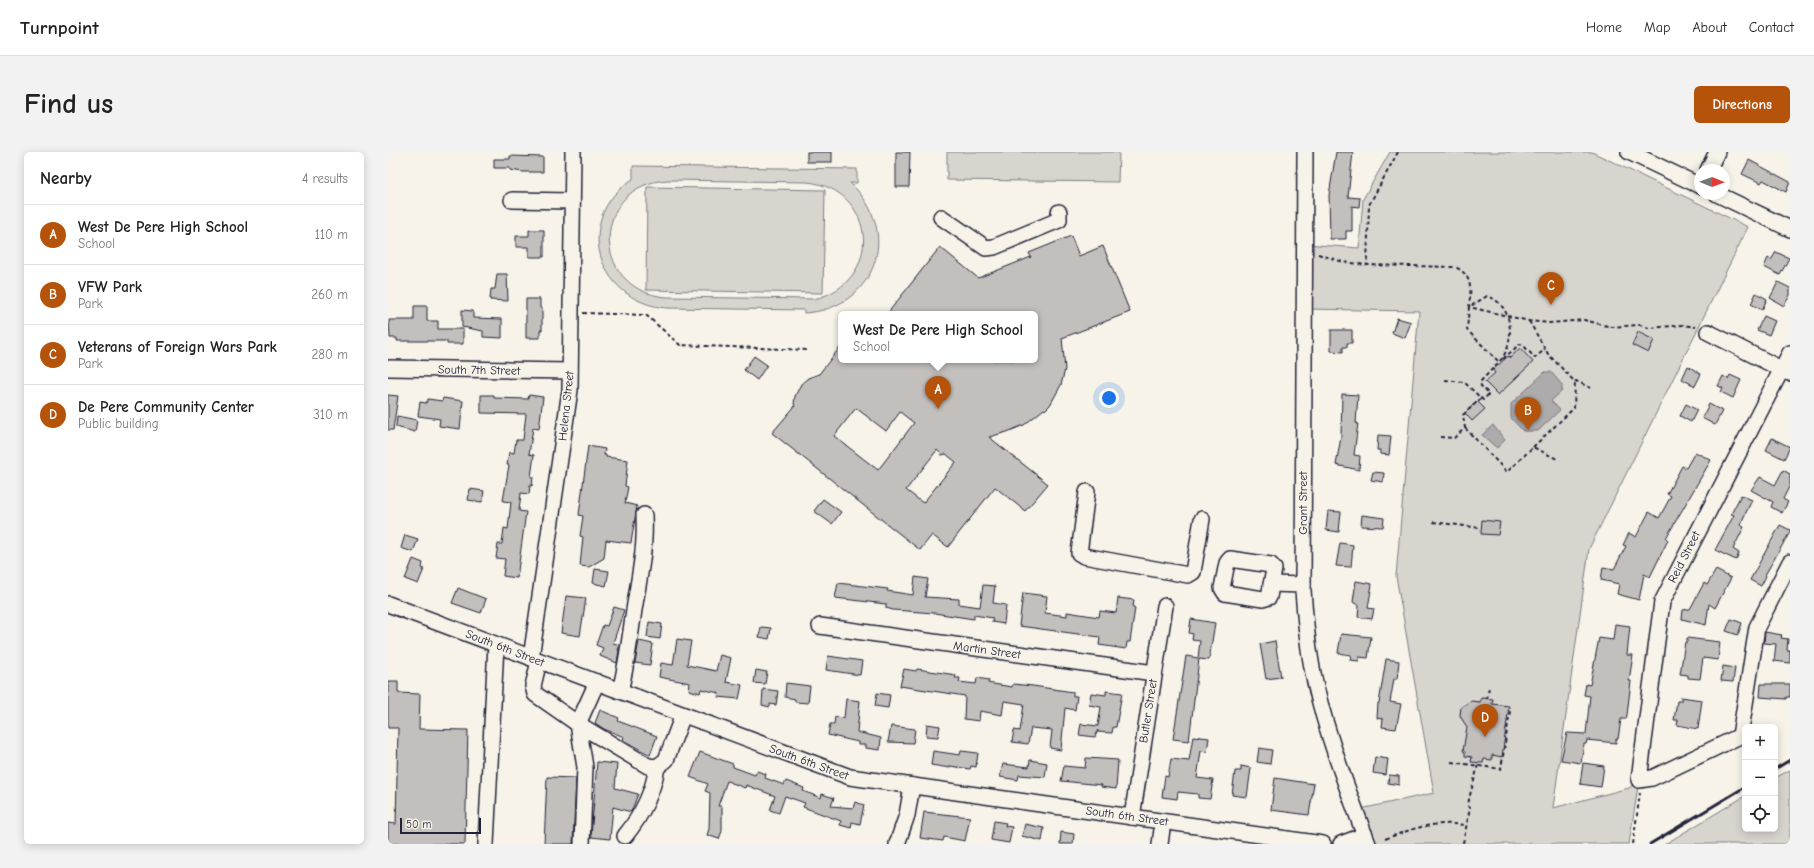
<!DOCTYPE html>
<meta charset="utf-8">
<style>
:root{--surface:#fff;--page:#f2f2f2;--text:#222;--muted:#767676;--line:#e0e0e0;--accent:#b45309}
body{margin:0;font-family:"Comic Neue",sans-serif;background:var(--page);color:var(--text)}
.controls{position:absolute;right:12px;bottom:12px;display:grid;overflow:hidden;border-radius:6px;box-shadow:0 2px 10px #0003}
.controls button{width:36px;height:36px;display:grid;place-items:center;padding:0;border:0;border-bottom:1px solid var(--line);background:var(--surface);color:var(--text);font:20px sans-serif}
.compass{position:absolute;left:1306px;top:12px;width:36px;height:36px;border-radius:50%;background:var(--surface);box-shadow:0 2px 10px #0003;rotate:91deg}
.scale{position:absolute;left:12px;bottom:10px;width:81px;box-sizing:border-box;padding-left:4px;border:2px solid #22223b;border-top:0;font-size:11px;line-height:14px;white-space:nowrap;color:#22223b;-webkit-text-stroke:3px #f7f3e8;paint-order:stroke}
.you{position:absolute;left:721px;top:246px;width:14px;height:14px;margin:-10px;border:3px solid #fff;border-radius:50%;background:#1a73e8;box-shadow:0 0 0 6px #1a73e833}
.badge{display:grid;place-items:center;width:26px;height:26px;border-radius:50%;background:var(--accent);color:#fff;font-size:13px;font-weight:700}
.pin{position:absolute;translate:-50% -33px;filter:drop-shadow(0 1px 2px #0008)}
.pin::after{content:'';position:absolute;top:21px;width:14px;height:12px;background:inherit;clip-path:polygon(0 0,100% 0,50% 100%)}
.popup{position:absolute;left:450px;top:159px;width:200px;height:52px;box-sizing:border-box;display:grid;place-content:center;border-radius:6px;background:var(--surface);filter:drop-shadow(0 1px 3px #0005);font-size:13px;white-space:nowrap;color:var(--muted)}
.popup b{font-size:15px;color:var(--text)}
.popup::after{content:'';position:absolute;left:50%;top:100%;margin-left:-8px;border:8px solid transparent;border-top-color:var(--surface)}
.list{margin:0;padding:0;list-style:none}
h2{display:flex;justify-content:space-between;align-items:center;height:52px;margin:0;padding:0 16px;font-size:17px}
h2 small{font-size:13px;font-weight:400;color:var(--muted)}
.list li{display:grid;grid-template-columns:26px 1fr auto;gap:12px;align-items:center;box-sizing:border-box;height:60px;padding:0 16px;border-top:1px solid var(--line)}
.list b{display:block;font-size:15px;white-space:nowrap}
.list p{margin:0;font-size:13px;white-space:nowrap;color:var(--muted)}
.list em{font-size:13px;font-style:normal;color:var(--muted)}
.icon{flex:none;width:22px;height:22px;fill:none;stroke:currentColor;stroke-width:2;stroke-linecap:round;stroke-linejoin:round}
.map{position:relative;flex:none;width:1402px;height:692px;overflow:hidden;border-radius:6px}
header{display:flex;align-items:center;gap:24px;box-sizing:border-box;height:56px;padding:0 20px;background:var(--surface);border-bottom:1px solid var(--line)}
header strong{font-size:19px}
nav{display:flex;gap:22px;margin-inline-start:auto;font-size:14px}
.intro{display:flex;align-items:center;justify-content:space-between;box-sizing:border-box;height:96px;padding:0 24px}
h1{margin:0;font-size:28px}
.button{padding:10px 18px;border-radius:6px;background:var(--accent);color:#fff;font-size:14px;font-weight:700}
main{display:flex;gap:24px;padding:0 24px}
aside{flex:1;background:var(--surface);border-radius:6px;box-shadow:0 2px 10px #0003}
.map>svg:first-child{display:block}
.green{fill:#d8d5cf;stroke:#7d7c85;fill-rule:evenodd}
.water{fill:#aeabad;stroke:#76747f}
.building{fill:#c2bfbd;stroke:#22223b;fill-rule:evenodd}
.lines{fill:none;stroke-linecap:round;stroke-linejoin:round}
.minor-casing{stroke:#22223b;stroke-width:18}
.path{stroke:#22223b;stroke-width:2;stroke-dasharray:4 3;stroke-linecap:butt}
.minor{stroke:#f7f3e8;stroke-width:15}
.rail{stroke:#22223b;stroke-width:3}
.labels{text-anchor:middle;dominant-baseline:central;stroke-width:3;stroke-linejoin:round;paint-order:stroke}
.street-label{font-size:12px;fill:#22223b;stroke:#f7f3e8}
</style>
<header>
<strong>Turnpoint</strong>
<nav><a>Home</a><a>Map</a><a>About</a><a>Contact</a></nav>
</header>
<div class="intro"><h1>Find us</h1><a class="button">Directions</a></div>
<main>
<aside>
<h2>Nearby<small>4 results</small></h2>
<ul class="list">
<li><span class="badge">A</span><div><b>West De Pere High School</b><p>School</p></div><em>110 m</em></li>
<li><span class="badge">B</span><div><b>VFW Park</b><p>Park</p></div><em>260 m</em></li>
<li><span class="badge">C</span><div><b>Veterans of Foreign Wars Park</b><p>Park</p></div><em>280 m</em></li>
<li><span class="badge">D</span><div><b>De Pere Community Center</b><p>Public building</p></div><em>310 m</em></li>
</ul>
</aside>
<div class="map">
<svg width="1402" height="692" viewBox="0 0 1402 692">
<rect width="100%" height="100%" fill="#f7f3e8"/>
<filter id="ink" filterUnits="userSpaceOnUse"><feTurbulence type="fractalNoise" baseFrequency=".025" numOctaves="2"/><feDisplacementMap in="SourceGraphic" scale="8" xChannelSelector="R" yChannelSelector="G"/><feConvolveMatrix kernelMatrix="1 2 1 2 8 2 1 2 1" color-interpolation-filters="sRGB"/></filter>
<g filter="url(#ink)">
<g class="green">
<polygon points="559,0 731,0 730,30 559,28"/>
<polygon points="1002,0 1204,0 1360,75 1201,397 1165,656 1241,636 1251,628 1241,692 980,692 968,658 1046,641 1008,424 1031,159 916,157 917,92 971,96 975,47"/>
<path d="M245 14 469 17V31H462C515 79 488 157 416 161V158L278 156C208 149 184 65 245 27ZM280 28 419 30C490 37 496 131 426 147L278 145C201 138 203 32 280 28Z"/>
<polygon points="259,35 437,38 435,141 258,138"/>
<polygon points="1402,618 1402,692 1277,692 1357,644 1357,677 1387,677 1387,626"/>
</g>
<g class="water">
<polygon points="1157,220 1163,220 1174,233 1174,239 1163,249 1172,258 1150,279 1135,279 1123,266 1123,252"/>
<polygon points="1105,273 1117,288 1109,296 1094,283"/>
</g>
<g class="building">
<rect x="419" y="0" width="25" height="10"/>
<polygon points="508,0 522,0 521,35 508,35"/>
<polygon points="948,0 965,0 960,45 972,46 971,55 964,54 964,79 958,79 958,87 942,87 941,43"/>
<polygon points="122,4 155,5 155,20 135,20 122,18 122,16 106,16 106,7 122,7"/>
<polygon points="1361,8 1402,30 1398,40 1375,28 1373,31 1354,22"/>
<polygon points="141,78 156,78 156,105 141,105 141,95 128,95 128,84 141,84"/>
<path d="M683 84 691 104 715 94 742 160 674 186 677 217 673 233 662 253 657 258 656 257 636 273 619 280 601 285 660 332 637 359 607 335 560 395 544 383 532 398 384 281 407 254 406 252 407 244 413 232 420 226 431 222 453 194V208H647V162H499L552 95 590 126 643 105 641 101ZM468 256 498 279 512 260 526 271 490 318 446 284ZM549 298 554 303 558 302 568 310 535 351 518 338Z"/>
<polygon points="1388,100 1401,106 1392,123 1376,115 1380,106 1383,108"/>
<polygon points="109,122 119,122 120,149 102,148 103,137 107,137"/>
<polygon points="1390,130 1402,136 1402,143 1396,154 1382,146"/>
<polygon points="1368,141 1379,147 1374,158 1363,152"/>
<polygon points="138,147 152,147 152,156 154,156 154,178 152,178 152,186 138,186"/>
<polygon points="26,154 39,154 39,169 50,169 50,177 75,177 75,192 59,192 59,189 9,189 9,186 2,186 1,168 26,168"/>
<polygon points="74,158 85,159 85,166 114,167 114,186 95,185 95,179 74,175"/>
<polygon points="1376,164 1387,169 1381,183 1369,178"/>
<polygon points="1009,166 1023,170 1017,186 1004,181"/>
<polygon points="943,178 964,178 964,191 959,191 959,195 955,195 955,200 943,199"/>
<polygon points="1250,180 1266,188 1260,201 1244,193"/>
<polygon points="1132,196 1145,210 1110,243 1097,230 1107,221 1105,218 1120,204 1122,206"/>
<polygon points="366,204 379,213 369,228 356,218"/>
<polygon points="1300,214 1313,222 1307,234 1294,227"/>
<polygon points="1342,223 1353,228 1345,246 1333,240 1335,236 1330,234 1335,224 1340,227"/>
<polygon points="954,242 970,243 968,271 970,271 966,303 972,304 971,318 948,313 953,285"/>
<polygon points="0,243 10,244 5,278 0,278"/>
<polygon points="93,243 106,243 106,246 140,247 141,243 155,245 151,277 145,276 141,302 146,303 143,325 145,325 144,334 142,333 141,342 133,341 131,359 138,360 129,426 115,424 117,407 108,406 110,392 114,392 116,376 120,377 123,350 115,349 121,313 119,313 121,300 126,301 128,288 135,288 138,262 93,261"/>
<polygon points="55,246 75,249 72,277 51,274 52,267 30,264 32,250 38,251 40,247 54,249"/>
<polygon points="1089,249 1097,257 1084,269 1077,261"/>
<polygon points="1298,252 1309,258 1303,270 1292,264"/>
<polygon points="1321,252 1334,259 1327,273 1314,266"/>
<polygon points="9,264 29,268 27,280 8,275"/>
<polygon points="990,283 1003,284 1001,303 992,302 992,298 989,298"/>
<polygon points="1384,286 1402,295 1396,307 1378,298"/>
<polygon points="200,294 217,297 216,303 218,303 218,305 240,308 237,334 240,335 237,351 249,354 243,391 218,388 216,406 201,415 192,414 195,385 192,384 195,364 191,363"/>
<polygon points="1307,300 1323,308 1278,386 1280,388 1262,425 1256,422 1251,448 1229,442 1231,432 1213,428 1215,415 1226,417 1238,394 1235,393 1241,381 1248,385 1261,360 1271,366 1283,344 1279,342 1294,314 1298,316"/>
<polygon points="1395,318 1402,322 1402,333 1395,347 1400,350 1394,361 1383,355 1385,350 1363,338 1372,325 1387,333"/>
<polygon points="985,320 996,321 995,330 983,328"/>
<polygon points="82,337 96,339 94,350 80,348"/>
<polygon points="1353,343 1364,348 1352,373 1356,375 1345,397 1351,401 1348,408 1327,398 1346,363 1343,362"/>
<polygon points="435,347 453,360 444,372 426,359"/>
<polygon points="940,359 953,360 951,380 938,378"/>
<polygon points="974,363 996,366 995,375 973,374"/>
<polygon points="1094,368 1112,370 1110,383 1093,382"/>
<polygon points="1392,373 1402,378 1402,380 1377,423 1378,424 1373,434 1362,428"/>
<polygon points="17,383 30,387 25,400 13,396"/>
<polygon points="952,391 965,393 963,415 948,414"/>
<polygon points="25,407 35,411 34,416 36,417 30,432 17,427"/>
<polygon points="207,417 221,419 218,434 205,431"/>
<polygon points="1328,418 1343,426 1327,456 1321,452 1318,473 1294,467 1295,458 1302,457 1316,431 1319,433"/>
<polygon points="527,425 540,427 537,445 571,447 571,452 592,455 595,433 607,434 605,451 618,453 616,472 604,470 605,466 586,463 586,467 546,461 505,458 498,456 498,452 447,446 450,431 500,437 499,439 525,443"/>
<polygon points="968,429 984,432 980,456 986,457 984,467 970,465 971,454 965,450"/>
<polygon points="70,436 98,447 93,461 64,451"/>
<polygon points="635,441 659,444 657,461 679,464 679,460 711,465 712,459 728,461 730,446 746,448 745,455 747,456 742,490 739,490 738,497 711,493 712,485 631,474"/>
<polygon points="178,444 198,446 192,484 173,481"/>
<polygon points="226,455 236,458 225,491 232,493 230,498 231,498 229,511 212,504 215,496 208,493 215,473 219,474"/>
<polygon points="803,467 827,471 821,508 811,507 801,589 785,587 798,504 810,506 812,489 804,488 805,482 801,481"/>
<polygon points="1343,467 1354,471 1350,483 1338,479"/>
<polygon points="261,470 274,472 272,487 259,485"/>
<polygon points="1227,472 1242,474 1239,503 1245,503 1241,529 1243,529 1239,563 1238,567 1233,567 1230,587 1228,587 1228,591 1199,588 1198,592 1196,592 1193,611 1173,608 1179,581 1198,582 1202,544 1196,543 1198,532 1202,533 1211,486 1225,488"/>
<polygon points="373,475 383,476 381,487 371,485"/>
<polygon points="1377,480 1394,483 1393,486 1400,487 1399,498 1402,498 1402,511 1386,509 1388,492 1376,491"/>
<polygon points="953,482 983,485 980,506 971,505 971,509 962,508 963,503 950,501"/>
<polygon points="1299,486 1332,490 1330,508 1315,506 1312,527 1300,526 1300,523 1292,522 1297,490 1299,490"/>
<polygon points="289,487 303,489 299,513 328,519 332,503 343,506 338,530 354,533 351,547 330,545 331,541 313,537 312,541 301,538 302,531 271,525 273,511 285,513"/>
<polygon points="251,489 265,492 262,513 247,511"/>
<polygon points="887,489 893,525 878,527 872,492"/>
<polygon points="440,504 474,509 472,523 438,518"/>
<polygon points="998,507 1011,509 1009,527 1006,527 1002,550 1013,552 1008,577 994,575 995,567 989,566 990,551 991,551"/>
<polygon points="1335,514 1347,516 1345,530 1333,529"/>
<polygon points="516,517 528,519 529,517 568,523 567,526 572,526 571,530 588,532 589,526 601,528 600,531 605,532 624,535 625,532 645,534 685,540 685,544 689,544 687,558 677,556 673,598 662,596 664,578 643,576 640,592 624,590 626,578 632,579 636,552 616,549 614,563 592,559 591,569 576,567 577,544 512,534"/>
<polygon points="368,518 379,520 377,532 366,531"/>
<polygon points="0,529 10,529 10,541 32,542 31,577 80,578 77,692 0,692 0,671 8,672 10,576 0,576"/>
<polygon points="398,531 422,534 420,551 407,550 407,547 397,545"/>
<polygon points="1373,532 1402,532 1402,545 1398,545 1398,547 1372,545"/>
<polygon points="375,537 390,539 388,553 382,552 382,555 374,553"/>
<polygon points="718,539 734,541 728,575 725,575 724,581 709,580 710,578 707,585 691,583 693,572 710,574 713,555 701,553 703,541 718,543"/>
<polygon points="489,541 502,543 500,556 487,554"/>
<polygon points="1293,545 1314,548 1310,577 1289,573 1290,568 1286,568 1289,549 1293,549"/>
<polygon points="1093,546 1105,547 1104,552 1121,554 1114,605 1104,603 1104,608 1096,607 1095,611 1083,610 1084,605 1077,604 1077,600 1075,599 1079,575 1072,564 1073,555 1083,549 1092,550"/>
<polygon points="458,547 472,549 469,580 493,586 492,598 478,596 478,593 470,593 470,590 440,583 442,572 446,572 447,565 456,566"/>
<polygon points="212,558 231,566 230,569 269,584 262,603 235,588 236,585 216,577 207,571"/>
<polygon points="539,572 552,574 550,585 538,584"/>
<polygon points="503,574 527,577 525,591 500,590"/>
<polygon points="805,584 821,586 819,600 813,599 809,626 825,628 822,647 810,646 810,642 790,640 789,647 774,645 777,624 780,625 783,607 801,609"/>
<polygon points="871,596 884,598 882,612 869,610"/>
<polygon points="545,599 572,603 573,599 590,601 588,615 583,614 582,617 562,614 562,616 543,613"/>
<polygon points="312,600 345,612 345,615 367,623 369,619 378,622 377,626 396,633 398,629 416,636 415,639 433,646 434,642 446,646 443,654 465,656 467,650 476,653 472,672 464,670 463,676 452,673 453,669 415,655 417,651 397,644 391,661 382,658 387,644 358,633 357,636 339,629 330,654 334,654 334,679 331,687 319,683 321,677 322,641 317,639 320,632 302,625"/>
<polygon points="987,605 1000,607 998,623 985,621"/>
<polygon points="698,606 730,608 728,637 713,635 714,633 673,629 676,614 697,616"/>
<polygon points="642,608 659,611 657,625 631,623 630,628 612,625 615,612 641,615"/>
<polygon points="209,610 229,612 227,636 250,642 243,660 225,655 222,687 203,685"/>
<polygon points="1195,611 1216,614 1213,635 1192,632"/>
<polygon points="853,614 863,616 859,645 844,643 847,619 853,619"/>
<polygon points="1001,623 1011,624 1011,633 1000,631"/>
<polygon points="159,625 188,626 185,692 156,692"/>
<polygon points="887,626 926,632 921,663 883,658"/>
<polygon points="536,660 582,665 577,689 556,685 555,689 532,686"/>
<polygon points="606,669 618,671 617,674 624,675 621,691 603,688"/>
<polygon points="637,672 656,676 654,689 634,684"/>
<polygon points="673,680 686,682 685,692 672,692"/>
</g>
<g class="lines">
<defs>
<g id="minor">
<path d="M917 0 915 438C917 467 920 497 926 526 938 581 960 639 980 692"/>
<polyline points="1241,0 1312,34"/>
<polyline points="1320,18 1329,0"/>
<polyline points="1329,42 1402,77"/>
<polyline points="124,48 184,49"/>
<polyline points="553,65 598,96 606,95 671,68 671,60"/>
<polyline points="1320,180 1401,221"/>
<polyline points="1402,201 1274,450 1251,628 1264,626 1352,584 1369,475 1402,410"/>
<polyline points="0,216 182,219"/>
<polyline points="699,340 691,401 696,404 800,423 805,420 814,367"/>
<polygon points="842,407 883,413 886,417 881,445 875,447 837,441 834,436 839,411"/>
<polyline points="883,432 915,433"/>
<polyline points="0,452 462,625 935,692"/>
<polyline points="432,474 766,521"/>
<polyline points="143,506 182,238 185,0"/>
<polyline points="151,509 145,534 147,542 190,572 260,614 269,615 278,608 295,563"/>
<path d="M232 539C239 512 242 485 246 458 251 426 258 396 256 363"/>
<polyline points="744,665 777,454"/>
<path d="M237 684C254 663 265 641 269 615"/>
<polyline points="98,692 108,493"/>
<polyline points="194,692 197,615 190,572 209,530"/>
<polyline points="509,692 519,663 524,634"/>
<polyline points="772,692 775,670"/>
<polyline points="953,692 977,683"/>
</g>
</defs>
<use href="#minor" class="minor-casing"/>
<g class="path">
<path d="M1010 0 981 53 979 113 1067 115C1085 123 1083 138 1081 155L1141 169 1162 171 1196 168 1223 175 1252 173 1261 176 1295 173 1308 175"/>
<polyline points="930,102 955,110 979,113"/>
<polyline points="195,161 258,163 292,193 421,198"/>
<polyline points="1141,169 1160,202 1187,230 1188,229 1203,236"/>
<polyline points="1115,207 1132,192 1135,193 1147,206 1157,197"/>
<path d="M1057 228 1076 230 1095 248 1101 242 1093 234 1092 230 1093 229 1111 210C1128 192 1126 152 1099 144L1081 155 1079 178 1111 210"/>
<polyline points="1077,276 1119,320 1145,295 1169,307"/>
<polyline points="1052,285 1066,286 1077,276 1075,263 1093,246"/>
<polyline points="1145,295 1186,256 1187,230"/>
<polyline points="1045,370 1093,376"/>
<polyline points="1099,547 1101,535"/>
<polyline points="1063,610 1113,617 1122,559"/>
<path d="M997 687C1026 676 1046 669 1077 673"/>
<path d="M1075 691 1082 656 1080 654C1082 638 1088 626 1090 611"/>
<polyline points="1245,692 1252,641"/>
</g>
<use href="#minor" class="minor"/>
<g class="rail">
<polyline points="1387,617 1402,608"/>
<polyline points="1262,692 1357,635"/>
</g>
</g>
</g>
<g class="labels">
<g class="street-label">
<text transform="translate(91 218) rotate(1)">South 7th Street</text>
<text transform="translate(178 254) rotate(-84)">Helena Street</text>
<text transform="translate(915 351) rotate(-90)">Grant Street</text>
<text transform="translate(1296 405) rotate(-63)">Reid Street</text>
<text transform="translate(117 496) rotate(21)">South 6th Street</text>
<text transform="translate(599 498) rotate(8)">Martin Street</text>
<text transform="translate(760 559) rotate(-81)">Butler Street</text>
<text transform="translate(421 610) rotate(20)">South 6th Street</text>
<text transform="translate(739 664) rotate(8)">South 6th Street</text>
</g>
</g>
</svg>
<div class="controls">
<button>+</button>
<button>−</button>
<button><svg class="icon" aria-label="locate" viewBox="0 0 24 24"><circle cx="12" cy="12" r="6"/><path d="M12 2v4M12 18v4M2 12h4M18 12h4"/></svg></button>
</div>
<svg class="compass" viewBox="-18 -18 36 36"><path d="M0-13l5 13h-10z" fill="#e53935"/><path d="M0 13l5-13h-10z" fill="#767676"/></svg>
<div class="scale">50 m</div>
<div class="you"></div>
<div class="pin badge" style="left:550px;top:257px">A</div>
<div class="popup"><b>West De Pere High School</b>School</div>
<div class="pin badge" style="left:1140px;top:278px">B</div>
<div class="pin badge" style="left:1163px;top:153px">C</div>
<div class="pin badge" style="left:1097px;top:585px">D</div>
</div>
</main>
